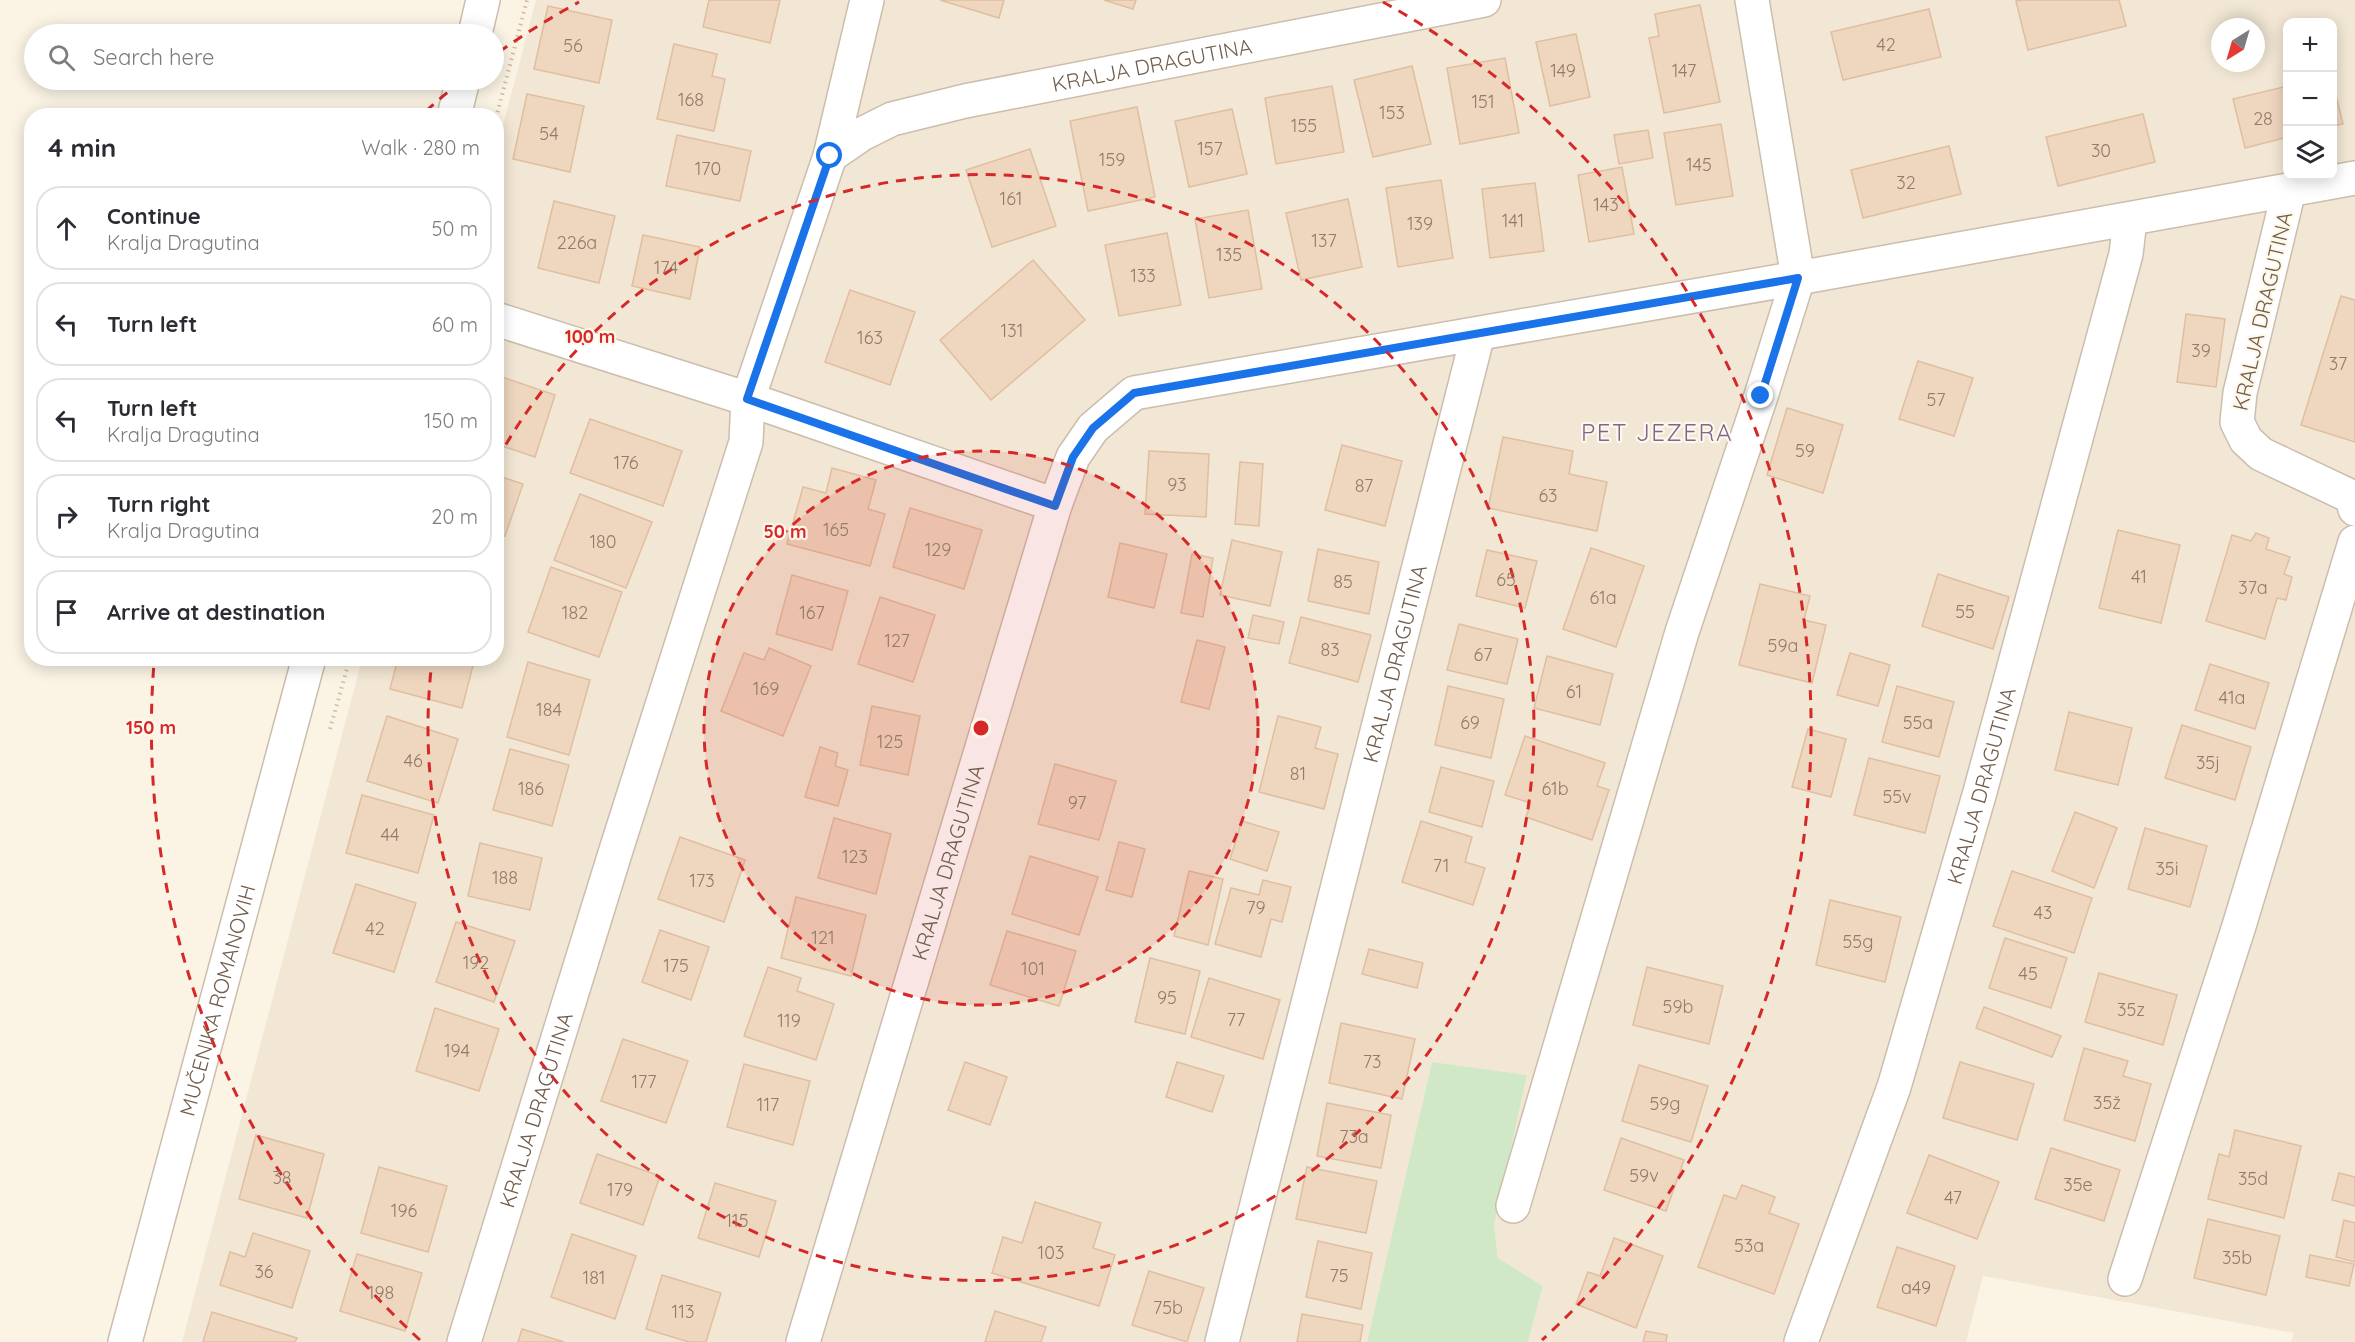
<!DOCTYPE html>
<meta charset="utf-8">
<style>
:root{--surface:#fff;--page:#f2f2f3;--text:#2b2b33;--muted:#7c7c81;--line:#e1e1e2}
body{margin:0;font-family:Quicksand,sans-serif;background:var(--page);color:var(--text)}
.controls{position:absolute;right:18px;top:18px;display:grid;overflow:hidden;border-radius:12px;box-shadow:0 3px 15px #0003}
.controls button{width:54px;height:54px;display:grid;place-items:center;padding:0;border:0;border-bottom:2px solid var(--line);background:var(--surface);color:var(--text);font:30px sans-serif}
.compass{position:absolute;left:2211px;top:18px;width:54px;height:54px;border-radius:50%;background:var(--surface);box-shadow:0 3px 15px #0003;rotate:217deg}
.stop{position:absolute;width:18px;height:18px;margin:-14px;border:4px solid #1a73e8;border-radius:50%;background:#fff}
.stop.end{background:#1a73e8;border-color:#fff;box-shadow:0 2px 6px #0008}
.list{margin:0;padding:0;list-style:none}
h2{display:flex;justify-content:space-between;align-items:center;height:78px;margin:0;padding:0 24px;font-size:26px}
h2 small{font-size:20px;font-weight:400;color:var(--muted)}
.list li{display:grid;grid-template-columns:39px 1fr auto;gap:18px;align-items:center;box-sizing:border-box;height:84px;margin:0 12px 12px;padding:0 12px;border:2px solid var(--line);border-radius:24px}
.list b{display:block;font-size:22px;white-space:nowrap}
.list p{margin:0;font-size:20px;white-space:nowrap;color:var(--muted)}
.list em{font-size:20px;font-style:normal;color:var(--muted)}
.icon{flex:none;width:33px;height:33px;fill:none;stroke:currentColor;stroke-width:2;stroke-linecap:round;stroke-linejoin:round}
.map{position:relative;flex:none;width:2355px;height:1342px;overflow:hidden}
.search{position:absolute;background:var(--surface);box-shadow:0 3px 15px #0003;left:24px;top:24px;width:480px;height:66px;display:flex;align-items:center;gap:15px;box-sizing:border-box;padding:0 21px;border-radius:33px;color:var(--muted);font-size:22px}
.panel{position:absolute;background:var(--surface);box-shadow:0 3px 15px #0003;left:24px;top:108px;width:480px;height:558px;border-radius:24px}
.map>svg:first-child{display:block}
.residential{fill:#f2e7d4;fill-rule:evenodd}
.green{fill:#d0e8c5}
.building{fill:#efd6bf;stroke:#e0bea0;stroke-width:1.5}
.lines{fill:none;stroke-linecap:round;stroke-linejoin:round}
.minor-casing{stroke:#ccbdac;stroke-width:36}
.tertiary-casing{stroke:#ccbdac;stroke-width:36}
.path{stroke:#d3baa2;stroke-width:4;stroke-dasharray:1.5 4.5;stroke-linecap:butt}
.minor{stroke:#fff;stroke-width:33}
.tertiary{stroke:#fff;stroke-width:33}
.route{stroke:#1a73e8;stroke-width:8}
.ring{fill:none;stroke:#d62828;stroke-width:3;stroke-dasharray:10 8}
.labels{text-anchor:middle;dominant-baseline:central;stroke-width:4.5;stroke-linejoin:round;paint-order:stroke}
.number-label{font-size:18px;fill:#917b69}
.street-label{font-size:21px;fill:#725d4c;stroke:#fef8eb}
.quarter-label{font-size:24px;letter-spacing:1.5px;fill:#84648e;stroke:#fef8eb}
.centre{fill:#d62828;stroke:#fef8eb;stroke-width:3}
.ring-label{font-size:18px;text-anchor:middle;font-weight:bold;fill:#d62828;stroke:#fef8eb;stroke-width:4.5;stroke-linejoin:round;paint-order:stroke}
</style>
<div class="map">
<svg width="2355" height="1342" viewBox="0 0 2355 1342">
<rect width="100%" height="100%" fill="#fbf4e5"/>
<path class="residential" d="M536 0H2355V1342H2291L2294 1333 1983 1276 1966 1342H1528L1543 1286 1498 1258 1494 1225 1527 1075 1432 1062 1367 1342H182L362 659 496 658 497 148ZM2288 22H2332V176H2288ZM2220 27H2256V63H2220Z"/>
<polygon class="green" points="1432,1062 1527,1075 1494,1225 1498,1258 1543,1286 1528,1342 1367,1342"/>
<g class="building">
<polygon points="709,0 780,0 770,43 703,27"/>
<polygon points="940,0 1004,0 999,18"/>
<polygon points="1104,0 1136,0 1133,9"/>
<polygon points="2022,0 2119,0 2126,26 2028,50 2016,1"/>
<polygon points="1700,5 1720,102 1664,113 1649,38 1659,36 1655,14"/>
<polygon points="548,6 612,20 599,83 534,69"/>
<polygon points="1929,9 1941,57 1843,80 1831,32"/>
<polygon points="1576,34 1590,97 1550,106 1536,42"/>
<polygon points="674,44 717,54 712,76 725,79 714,131 657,119"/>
<polygon points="1505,58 1519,133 1460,144 1447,68"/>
<polygon points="1412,66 1431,144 1373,157 1354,80"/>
<polygon points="2332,80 2343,124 2332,126"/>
<polygon points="1332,86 1344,152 1276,164 1265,98"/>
<polygon points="2288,86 2288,137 2245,148 2233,99"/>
<polygon points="527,94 584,106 570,172 513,159"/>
<polygon points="1137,107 1155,197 1088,211 1070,121"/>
<polygon points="1232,109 1247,174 1189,187 1175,121"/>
<polygon points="2143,114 2155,162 2058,186 2046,137"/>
<polygon points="1721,124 1733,196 1676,205 1664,133"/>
<polygon points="1648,130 1653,158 1619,164 1614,135"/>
<polygon points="677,135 751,151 740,201 666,186"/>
<polygon points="1949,146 1961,194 1863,218 1851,170"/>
<polygon points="1030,149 1056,226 992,247 966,170"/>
<polygon points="1622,167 1634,234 1589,242 1578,175"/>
<polygon points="1441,180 1453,258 1398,267 1386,188"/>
<polygon points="1535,183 1544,251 1490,258 1482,189"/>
<polygon points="1348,199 1362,267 1301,280 1286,213"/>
<polygon points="554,201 615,216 599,283 538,268"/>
<polygon points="1248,210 1262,289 1209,298 1195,219"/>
<polygon points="1167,233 1181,305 1119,316 1105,245"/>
<polygon points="643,235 700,247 690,299 632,286"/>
<polygon points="1033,260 1085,320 991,400 940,340"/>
<polygon points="850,290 915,312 890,385 825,362"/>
<polygon points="2341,296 2355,300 2355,442 2301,425"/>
<polygon points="2186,314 2225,319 2216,387 2177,382"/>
<polygon points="1918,361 1973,378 1954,436 1899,419"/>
<polygon points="496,375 555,395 535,457 496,444"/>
<polygon points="1787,408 1843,425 1823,493 1767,475"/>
<polygon points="590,419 682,451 663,506 570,473"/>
<polygon points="1503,437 1573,451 1569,474 1607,482 1597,531 1488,508"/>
<polygon points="1342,445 1402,461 1385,526 1325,510"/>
<polygon points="1149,451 1209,454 1206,517 1145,514"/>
<polygon points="1240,462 1263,464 1259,526 1235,524"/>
<polygon points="832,468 876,480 868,509 885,514 870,566 787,544 803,487 826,493"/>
<polygon points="496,475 523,484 505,536 496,534"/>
<polygon points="580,494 652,522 626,588 554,560"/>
<polygon points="910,508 982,530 964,589 893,567"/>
<polygon points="2118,530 2180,545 2161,623 2099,608"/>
<polygon points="2256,533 2269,538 2266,549 2290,557 2284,574 2292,577 2286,600 2277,598 2265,639 2206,621 2232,535 2251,541"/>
<polygon points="1232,540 1282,552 1270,606 1220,595"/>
<polygon points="1120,543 1167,554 1154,608 1108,597"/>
<polygon points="1591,548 1644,566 1616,647 1563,629"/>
<polygon points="1318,549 1379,562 1369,614 1308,601"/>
<polygon points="1487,550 1537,561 1525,608 1476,596"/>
<polygon points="1192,554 1213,558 1203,617 1181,613"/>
<polygon points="551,567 622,592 599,657 528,632"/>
<polygon points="1938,574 2009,597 1993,649 1922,626"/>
<polygon points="792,575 848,591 832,650 776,634"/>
<polygon points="1760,584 1810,596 1804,620 1826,625 1812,683 1739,665"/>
<polygon points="880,597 935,615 913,682 858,664"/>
<polygon points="1253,615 1284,622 1279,644 1248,638"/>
<polygon points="1301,617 1371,635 1358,682 1289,663"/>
<polygon points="1459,624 1518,639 1507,684 1447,670"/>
<polygon points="1197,640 1225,647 1209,709 1181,702"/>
<polygon points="769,648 811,666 783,736 721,711 744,653 764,660"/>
<polygon points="1850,653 1890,665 1878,706 1837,695"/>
<polygon points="1547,656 1613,674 1600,725 1534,708"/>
<polygon points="398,658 475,658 462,708 390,689"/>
<polygon points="528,662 590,680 569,755 507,737"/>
<polygon points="2210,664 2269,683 2255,729 2195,710"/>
<polygon points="1448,686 1504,699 1491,758 1435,745"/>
<polygon points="1897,686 1954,702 1939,757 1882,742"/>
<polygon points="872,706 920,716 908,775 860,765"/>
<polygon points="2069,712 2132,728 2118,785 2055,770"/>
<polygon points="387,716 458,739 438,803 367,781"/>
<polygon points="1278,716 1321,727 1315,748 1338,754 1324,809 1259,792"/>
<polygon points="2182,725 2251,747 2235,800 2165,778"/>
<polygon points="1808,729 1846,739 1831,797 1792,787"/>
<polygon points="1525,736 1605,763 1597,786 1609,790 1592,840 1526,817 1531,803 1505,795"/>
<polygon points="820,747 838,753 835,766 848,770 838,806 805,797"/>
<polygon points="510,749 569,765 552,826 493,810"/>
<polygon points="1869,758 1940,776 1925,833 1854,815"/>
<polygon points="1055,764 1116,781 1099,840 1038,824"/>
<polygon points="1441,767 1494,781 1482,827 1429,812"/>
<polygon points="362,795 434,815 418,873 346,853"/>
<polygon points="2075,812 2117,828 2094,888 2052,871"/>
<polygon points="834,818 891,834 876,894 818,878"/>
<polygon points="1242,821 1279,832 1267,871 1230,859"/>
<polygon points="1421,821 1472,837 1465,862 1485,868 1473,905 1402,882"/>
<polygon points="2145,828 2207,846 2190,907 2128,889"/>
<polygon points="680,837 745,860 724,922 658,899"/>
<polygon points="1119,842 1145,849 1132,897 1106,890"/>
<polygon points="480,843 542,858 530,910 468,896"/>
<polygon points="1030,856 1098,877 1079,935 1012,914"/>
<polygon points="1189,871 1223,879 1208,945 1174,936"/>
<polygon points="2012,871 2092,898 2074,953 1993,926"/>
<polygon points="1263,880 1291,887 1282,922 1271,919 1261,957 1215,944 1231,888 1259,895"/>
<polygon points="356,884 416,903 394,972 333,953"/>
<polygon points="796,897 866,915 851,976 781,958"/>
<polygon points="1830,900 1901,917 1885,982 1816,965"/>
<polygon points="456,922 515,941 494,1002 436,982"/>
<polygon points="660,930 709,947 691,1000 642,982"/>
<polygon points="1007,931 1076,951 1059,1006 990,985"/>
<polygon points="2005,938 2067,958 2051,1008 1989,988"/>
<polygon points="1369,949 1423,963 1417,988 1362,974"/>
<polygon points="1150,958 1200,971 1185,1034 1135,1022"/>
<polygon points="768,967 801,978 797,991 834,1004 816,1060 744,1036"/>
<polygon points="1647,967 1723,986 1709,1044 1633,1025"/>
<polygon points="2099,973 2177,995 2163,1045 2085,1022"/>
<polygon points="1209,978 1280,1000 1263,1059 1191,1037"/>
<polygon points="1984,1007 2061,1036 2052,1057 1976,1028"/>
<polygon points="435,1008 499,1029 479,1091 416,1071"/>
<polygon points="1341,1023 1415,1039 1402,1099 1329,1083"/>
<polygon points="623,1039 688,1061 666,1123 601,1101"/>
<polygon points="2084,1048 2128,1061 2123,1076 2151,1084 2135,1141 2064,1120"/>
<polygon points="965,1062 1007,1077 990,1125 948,1110"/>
<polygon points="1177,1062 1224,1076 1212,1112 1166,1097"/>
<polygon points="1960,1062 2034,1084 2017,1140 1943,1118"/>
<polygon points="744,1064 810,1081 793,1145 727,1127"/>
<polygon points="1639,1065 1708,1086 1691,1142 1622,1121"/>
<polygon points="1327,1103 1391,1115 1381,1168 1317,1156"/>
<polygon points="2235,1130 2301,1146 2284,1218 2208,1199 2219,1154 2229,1157"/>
<polygon points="256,1135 324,1154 307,1218 239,1199"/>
<polygon points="1621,1138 1684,1160 1666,1211 1604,1190"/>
<polygon points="2051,1148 2120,1170 2104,1221 2035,1199"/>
<polygon points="597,1154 660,1176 643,1225 580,1203"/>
<polygon points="1929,1155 1999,1182 1977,1239 1907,1213"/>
<polygon points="379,1167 447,1186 428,1252 361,1233"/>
<polygon points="1307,1167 1377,1181 1366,1233 1296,1219"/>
<polygon points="2339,1173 2355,1177 2355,1206 2332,1200"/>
<polygon points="715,1183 776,1201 759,1257 698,1238"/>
<polygon points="1742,1185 1775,1197 1769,1213 1799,1224 1774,1294 1698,1267 1724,1195 1736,1199"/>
<polygon points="1035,1202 1101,1223 1093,1248 1115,1255 1099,1306 992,1273 1003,1237 1022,1243"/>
<polygon points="2208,1219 2280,1236 2266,1295 2194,1278"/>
<polygon points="2344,1220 2355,1223 2355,1262 2336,1257"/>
<polygon points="253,1233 310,1251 292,1308 220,1285 230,1252 245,1257"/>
<polygon points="572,1234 636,1256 615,1319 551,1297"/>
<polygon points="1614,1238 1663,1256 1636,1328 1576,1304 1588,1272 1600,1276"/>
<polygon points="1318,1241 1372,1253 1361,1309 1306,1297"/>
<polygon points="1897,1247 1955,1266 1936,1326 1877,1307"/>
<polygon points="357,1254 422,1273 405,1331 340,1311"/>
<polygon points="2310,1255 2354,1264 2349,1286 2306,1277"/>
<polygon points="1149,1271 1204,1288 1187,1342 1132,1325"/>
<polygon points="662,1275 721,1293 706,1342 689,1342 646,1329"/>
<polygon points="995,1311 1046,1327 1041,1342 985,1342"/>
<polygon points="212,1312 297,1338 295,1342 203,1342"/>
<polygon points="1302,1314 1363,1325 1360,1342 1297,1342"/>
<polygon points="522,1329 564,1342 518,1342"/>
<polygon points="1646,1331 1667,1335 1666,1342 1643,1342"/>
</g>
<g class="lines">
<defs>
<g id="minor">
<path id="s1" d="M830 156 862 134 892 119 965 101 1484 0"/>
<polyline points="2289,190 2240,393 2237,422 2246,440 2261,454 2352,497 2355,509"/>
<polyline points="496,319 748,399 1055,505"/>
<polyline points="1513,1206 1682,632 1761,396 1798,278 1752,0"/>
<polyline points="2125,1279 2239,926 2355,542"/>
<path id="s2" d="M464 1342 616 850 746 442 748 399 830 156 867 0"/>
<path id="s3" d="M803 1342 1055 505 1073 457 1093 428 1134 393 1798 278 2355 178"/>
<path id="s4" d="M1222 1342 1478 334"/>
<path id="s5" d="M1801 1342 1894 1087 1980 792 2126 254 2130 220"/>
</g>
<g id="tertiary">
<polyline points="475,34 483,0"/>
<polyline points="454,116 463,80"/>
<path id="s6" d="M125 1342 309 658"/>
</g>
</defs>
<use href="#minor" class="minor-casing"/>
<use href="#tertiary" class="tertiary-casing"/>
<g class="path">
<polyline points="496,118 527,0"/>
<polyline points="330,729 350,658"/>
</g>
<use href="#minor" class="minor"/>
<use href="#tertiary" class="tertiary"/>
</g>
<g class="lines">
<polyline class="route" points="830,156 747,399 1055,506 1073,457 1093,428 1134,393 1798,278 1761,396"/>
</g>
<circle cx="981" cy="728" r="277" fill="#d62828" fill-opacity=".12"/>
<g class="ring">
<circle cx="981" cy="728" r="277"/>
<path d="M497 460A553 553 0 1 1 432 661"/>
<path d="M420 1340A830 830 0 0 1 154 663M426 111A830 830 0 0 1 459 83M499 52A830 830 0 0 1 579 2M1383 2A830 830 0 0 1 1542 1340"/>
</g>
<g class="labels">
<g class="number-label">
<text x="1886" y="44">42</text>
<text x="573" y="45">56</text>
<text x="1563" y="70">149</text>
<text x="1684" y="70">147</text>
<text x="691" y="99">168</text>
<text x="1483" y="101">151</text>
<text x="1392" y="112">153</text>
<text x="2263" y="118">28</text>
<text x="1304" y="125">155</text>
<text x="549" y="133">54</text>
<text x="1210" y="148">157</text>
<text x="2101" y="150">30</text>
<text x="1112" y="159">159</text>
<text x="1699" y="164">145</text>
<text x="708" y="168">170</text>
<text x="1906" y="182">32</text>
<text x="1011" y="198">161</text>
<text x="1606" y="204">143</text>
<text x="1513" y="220">141</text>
<text x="1420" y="223">139</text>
<text x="1324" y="240">137</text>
<text x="577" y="242">226a</text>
<text x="1229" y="254">135</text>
<text x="666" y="267">174</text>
<text x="1143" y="275">133</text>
<text x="1012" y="330">131</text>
<text x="870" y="337">163</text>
<text x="2201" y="350">39</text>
<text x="2338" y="363">37</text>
<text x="1936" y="399">57</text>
<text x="1805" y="450">59</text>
<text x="626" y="462">176</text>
<text x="1177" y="484">93</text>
<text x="1364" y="485">87</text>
<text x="1548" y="495">63</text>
<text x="836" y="529">165</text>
<text x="603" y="541">180</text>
<text x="938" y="549">129</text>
<text x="2139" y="576">41</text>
<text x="1506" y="579">65</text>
<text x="1343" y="581">85</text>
<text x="2253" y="587">37a</text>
<text x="1603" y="597">61a</text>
<text x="1965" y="611">55</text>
<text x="575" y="612">182</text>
<text x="812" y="612">167</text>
<text x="897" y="640">127</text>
<text x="1783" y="645">59a</text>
<text x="1330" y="649">83</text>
<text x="1483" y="654">67</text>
<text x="766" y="688">169</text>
<text x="1574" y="691">61</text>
<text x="2232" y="697">41a</text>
<text x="549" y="709">184</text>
<text x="1470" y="722">69</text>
<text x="1918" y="722">55a</text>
<text x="890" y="741">125</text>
<text x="413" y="760">46</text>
<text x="2208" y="762">35j</text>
<text x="1298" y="773">81</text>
<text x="531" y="788">186</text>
<text x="1555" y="788">61b</text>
<text x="1897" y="796">55v</text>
<text x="1077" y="802">97</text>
<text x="390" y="834">44</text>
<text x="855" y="856">123</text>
<text x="1441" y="865">71</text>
<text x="2167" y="868">35i</text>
<text x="505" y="877">188</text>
<text x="702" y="880">173</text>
<text x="1256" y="907">79</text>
<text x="2043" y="912">43</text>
<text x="375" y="928">42</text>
<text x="823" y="937">121</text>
<text x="1858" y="941">55g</text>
<text x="476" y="962">192</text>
<text x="676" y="965">175</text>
<text x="1033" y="968">101</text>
<text x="2028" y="973">45</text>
<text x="1167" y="997">95</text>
<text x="1678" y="1006">59b</text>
<text x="2131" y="1009">35z</text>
<text x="1236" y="1019">77</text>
<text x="789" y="1020">119</text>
<text x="457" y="1050">194</text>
<text x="1372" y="1061">73</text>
<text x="644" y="1081">177</text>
<text x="2107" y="1102">35ž</text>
<text x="1665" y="1103">59g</text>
<text x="768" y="1104">117</text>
<text x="1354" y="1136">73a</text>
<text x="1644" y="1175">59v</text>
<text x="282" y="1177">38</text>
<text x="2253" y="1178">35d</text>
<text x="2078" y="1184">35e</text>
<text x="620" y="1189">179</text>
<text x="1953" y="1197">47</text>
<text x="404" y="1210">196</text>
<text x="737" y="1220">115</text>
<text x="1749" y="1245">53a</text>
<text x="1051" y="1252">103</text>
<text x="2237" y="1257">35b</text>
<text x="264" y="1271">36</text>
<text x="1339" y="1275">75</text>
<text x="594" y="1277">181</text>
<text x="1916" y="1287">a49</text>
<text x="381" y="1292">198</text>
<text x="1168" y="1307">75b</text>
<text x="683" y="1311">113</text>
</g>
<g class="street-label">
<text stroke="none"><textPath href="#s1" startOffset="338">KRALJA DRAGUTINA</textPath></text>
<text transform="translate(2262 311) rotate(-77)">KRALJA DRAGUTINA</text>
<text stroke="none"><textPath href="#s4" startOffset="700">KRALJA DRAGUTINA</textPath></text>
<text stroke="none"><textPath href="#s5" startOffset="585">KRALJA DRAGUTINA</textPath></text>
<text stroke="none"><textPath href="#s3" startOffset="501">KRALJA DRAGUTINA</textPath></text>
<text stroke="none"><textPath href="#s6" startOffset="354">MUČENIKA ROMANOVIH</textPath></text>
<text stroke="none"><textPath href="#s2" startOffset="243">KRALJA DRAGUTINA</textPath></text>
</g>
<g class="quarter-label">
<text x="1657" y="432">PET JEZERA</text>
</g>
</g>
<circle cx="981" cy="728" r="9" class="centre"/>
<g class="ring-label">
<text x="590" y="343">100 m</text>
<text x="785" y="538">50 m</text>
<text x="151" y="734">150 m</text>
</g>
</svg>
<div class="controls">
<button>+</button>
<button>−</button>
<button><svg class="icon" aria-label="layers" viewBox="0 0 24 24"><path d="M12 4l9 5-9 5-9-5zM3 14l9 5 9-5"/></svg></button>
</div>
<svg class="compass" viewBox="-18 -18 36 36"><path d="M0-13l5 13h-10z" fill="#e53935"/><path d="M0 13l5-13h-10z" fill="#7c7c81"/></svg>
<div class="stop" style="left:830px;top:156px"></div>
<div class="stop end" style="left:1761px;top:396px"></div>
<div class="search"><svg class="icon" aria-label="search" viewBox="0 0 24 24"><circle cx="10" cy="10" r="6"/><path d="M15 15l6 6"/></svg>Search here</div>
<section class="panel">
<h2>4 min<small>Walk · 280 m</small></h2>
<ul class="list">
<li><svg class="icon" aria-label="ahead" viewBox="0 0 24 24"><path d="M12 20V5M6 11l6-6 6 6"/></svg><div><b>Continue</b><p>Kralja Dragutina</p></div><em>50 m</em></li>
<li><svg class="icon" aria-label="left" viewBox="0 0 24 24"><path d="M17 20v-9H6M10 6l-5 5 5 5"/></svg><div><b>Turn left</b></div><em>60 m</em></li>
<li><svg class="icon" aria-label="left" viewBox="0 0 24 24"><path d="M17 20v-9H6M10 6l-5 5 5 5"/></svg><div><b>Turn left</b><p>Kralja Dragutina</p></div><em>150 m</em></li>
<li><svg class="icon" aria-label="right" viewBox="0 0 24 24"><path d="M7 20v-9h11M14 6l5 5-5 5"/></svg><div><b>Turn right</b><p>Kralja Dragutina</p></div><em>20 m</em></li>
<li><svg class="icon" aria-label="arrive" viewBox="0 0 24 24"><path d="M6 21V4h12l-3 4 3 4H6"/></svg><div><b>Arrive at destination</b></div></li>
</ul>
</section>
</div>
